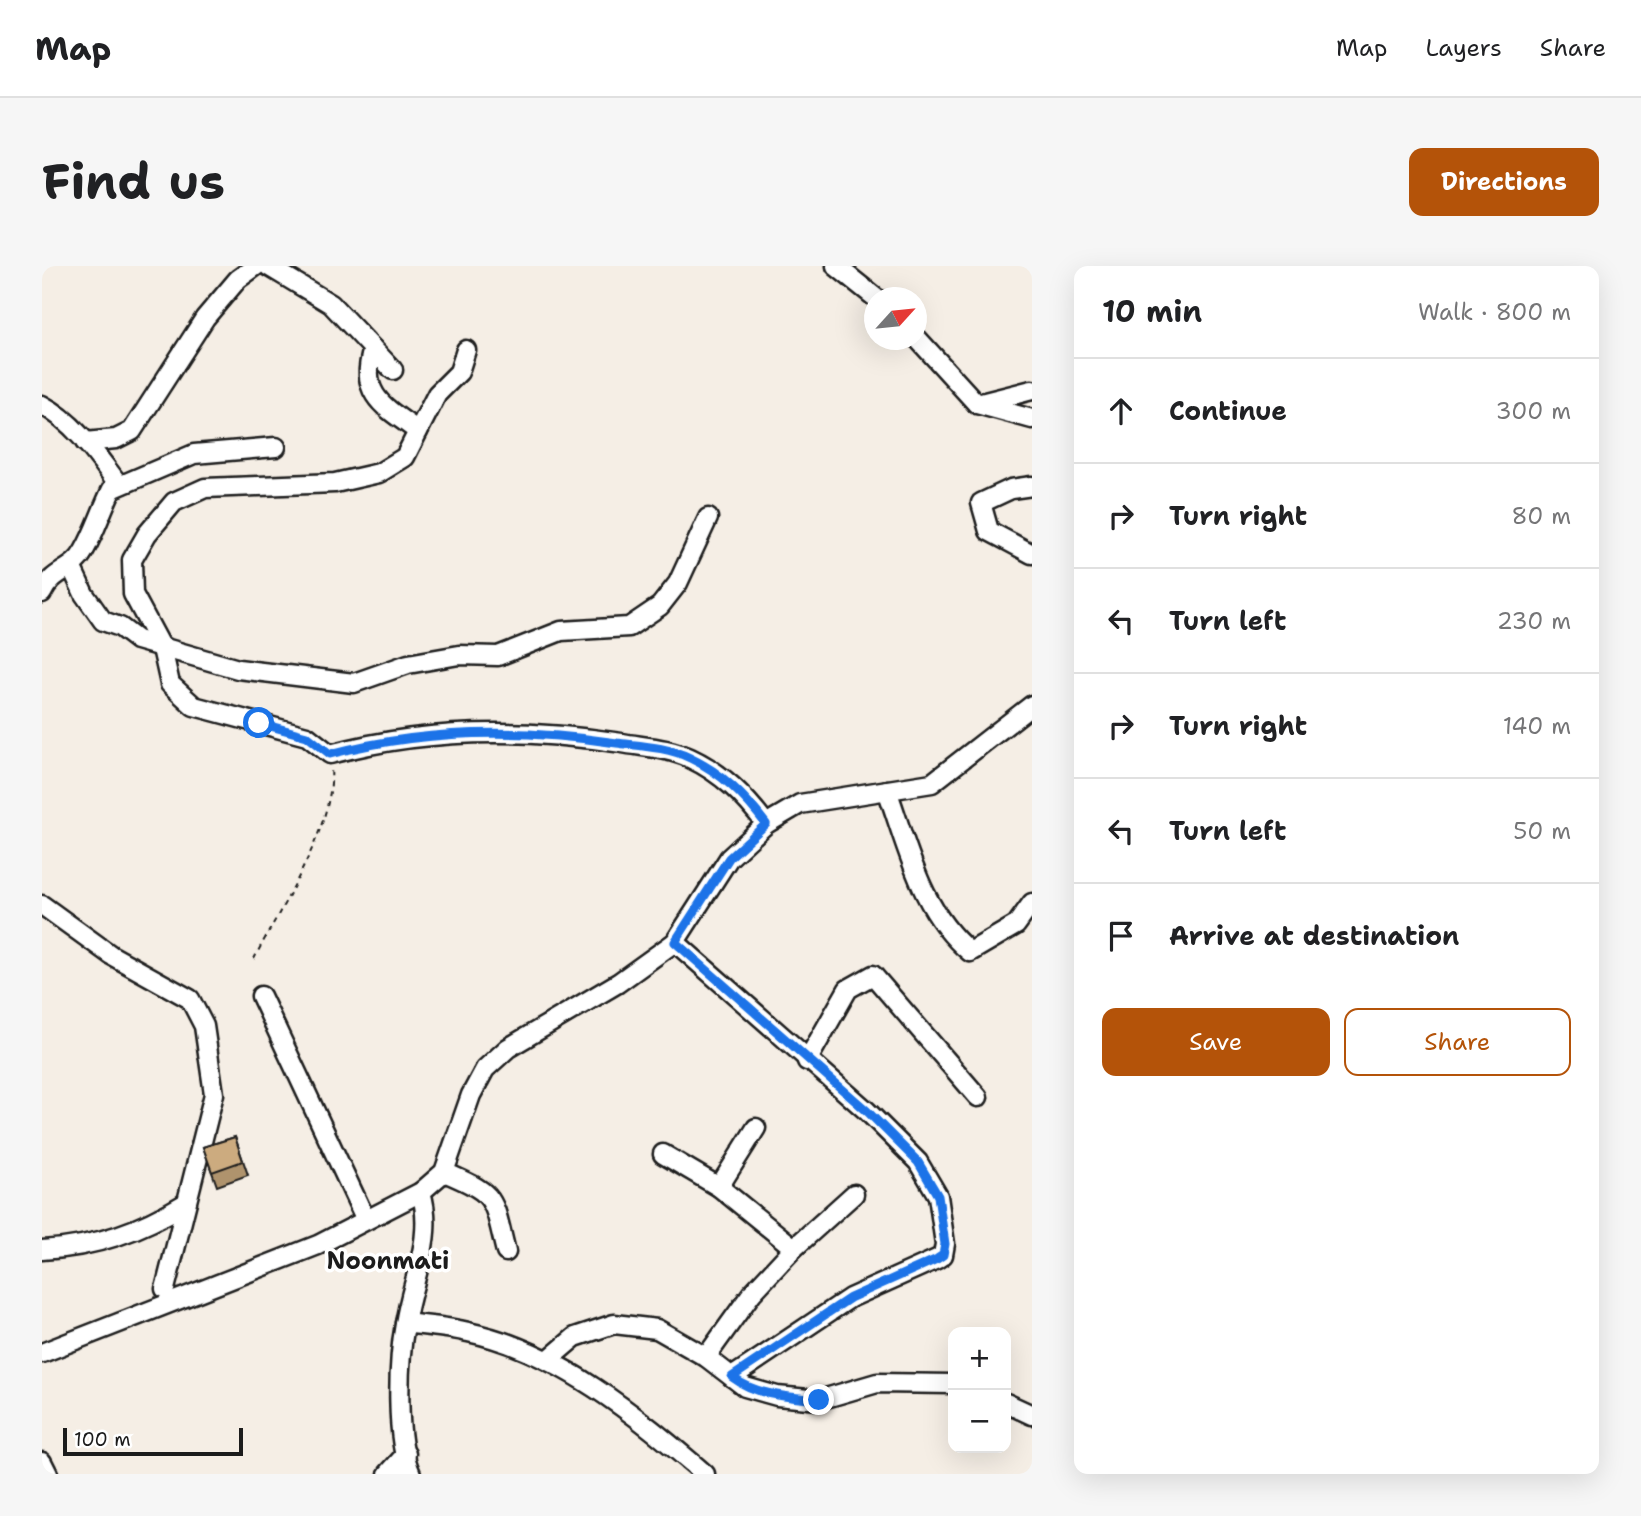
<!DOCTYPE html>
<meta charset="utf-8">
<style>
:root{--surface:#fff;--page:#f6f6f6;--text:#202124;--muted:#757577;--line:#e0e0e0;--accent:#b45309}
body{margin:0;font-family:"Shantell Sans",sans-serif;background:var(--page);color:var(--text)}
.controls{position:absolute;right:21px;bottom:21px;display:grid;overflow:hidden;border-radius:14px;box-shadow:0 7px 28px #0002}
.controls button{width:63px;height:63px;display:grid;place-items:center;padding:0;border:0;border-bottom:2px solid var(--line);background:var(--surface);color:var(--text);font:35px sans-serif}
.compass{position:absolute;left:822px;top:21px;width:63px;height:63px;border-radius:50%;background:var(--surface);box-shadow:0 7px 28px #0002;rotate:63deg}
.scale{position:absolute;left:21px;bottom:18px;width:180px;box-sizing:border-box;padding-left:7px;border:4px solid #1c1c1c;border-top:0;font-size:19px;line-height:24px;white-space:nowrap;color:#1c1c1c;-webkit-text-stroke:5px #fff;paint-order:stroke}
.stop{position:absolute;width:21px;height:21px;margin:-16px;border:5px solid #1a73e8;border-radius:50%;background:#fff}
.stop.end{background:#1a73e8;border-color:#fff;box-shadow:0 2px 7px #0008}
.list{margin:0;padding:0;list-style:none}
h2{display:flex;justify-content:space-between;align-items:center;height:91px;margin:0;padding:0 28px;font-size:30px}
h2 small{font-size:23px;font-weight:400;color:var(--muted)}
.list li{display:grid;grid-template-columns:46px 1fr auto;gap:21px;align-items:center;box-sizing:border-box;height:105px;padding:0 28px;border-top:2px solid var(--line)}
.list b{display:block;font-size:26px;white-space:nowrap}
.list em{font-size:23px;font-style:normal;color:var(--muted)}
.actions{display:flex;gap:14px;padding:21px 28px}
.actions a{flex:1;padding:16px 0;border:2px solid var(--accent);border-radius:14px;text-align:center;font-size:24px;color:var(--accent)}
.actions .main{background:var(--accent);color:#fff}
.icon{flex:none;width:38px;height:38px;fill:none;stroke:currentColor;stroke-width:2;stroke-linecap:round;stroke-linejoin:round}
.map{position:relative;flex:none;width:990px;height:1208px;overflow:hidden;border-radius:14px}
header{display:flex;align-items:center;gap:42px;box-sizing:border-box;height:98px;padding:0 35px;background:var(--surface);border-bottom:2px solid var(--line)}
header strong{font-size:33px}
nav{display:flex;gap:38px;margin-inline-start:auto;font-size:24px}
.intro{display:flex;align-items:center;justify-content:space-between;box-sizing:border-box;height:168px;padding:0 42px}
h1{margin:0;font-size:49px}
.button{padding:18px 32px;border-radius:14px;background:var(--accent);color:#fff;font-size:24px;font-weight:700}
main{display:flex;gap:42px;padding:0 42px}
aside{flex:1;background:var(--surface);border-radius:14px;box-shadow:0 7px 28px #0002}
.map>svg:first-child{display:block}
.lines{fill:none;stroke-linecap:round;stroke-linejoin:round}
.minor-casing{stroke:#1c1c1c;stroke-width:23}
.path{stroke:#1c1c1c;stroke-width:2;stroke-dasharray:5 5;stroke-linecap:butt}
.minor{stroke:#fff;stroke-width:18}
.wall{fill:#af936d;stroke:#1c1c1c;stroke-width:2}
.building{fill:#ccab7f;stroke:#1c1c1c;stroke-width:2}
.route{stroke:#1a73e8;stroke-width:9}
.labels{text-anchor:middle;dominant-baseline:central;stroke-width:7;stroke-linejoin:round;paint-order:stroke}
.district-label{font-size:24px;font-weight:bold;fill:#1c1c1c;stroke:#fff}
</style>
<header>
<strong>Map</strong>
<nav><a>Map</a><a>Layers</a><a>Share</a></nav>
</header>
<div class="intro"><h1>Find us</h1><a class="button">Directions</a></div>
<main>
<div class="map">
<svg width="990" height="1208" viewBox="0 0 990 1208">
<rect width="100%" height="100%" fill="#f5eee5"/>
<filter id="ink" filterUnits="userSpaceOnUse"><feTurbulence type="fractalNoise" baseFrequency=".0143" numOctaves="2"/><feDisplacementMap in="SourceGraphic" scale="14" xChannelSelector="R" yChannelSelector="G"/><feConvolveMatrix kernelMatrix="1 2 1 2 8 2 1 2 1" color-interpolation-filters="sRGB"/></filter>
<g filter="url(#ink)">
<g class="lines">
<defs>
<g id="minor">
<polyline points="226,0 289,38 351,104"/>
<polyline points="794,0 834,32"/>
<polyline points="874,71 935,138 990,153"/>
<path d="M331 83C316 128 342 141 376 165"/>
<path d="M424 84 417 106 395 128 363 191 337 207 293 217 163 222 132 236 105 268 90 294 91 328 120 382 128 418 152 440 265 470 288 488C384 462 483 462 580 477 603 481 627 482 648 492 680 507 703 530 724 558"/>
<polyline points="935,138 990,124"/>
<path d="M0 139C33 156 56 191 77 219"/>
<polyline points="43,176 74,173 90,165 163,52 196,13 214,0"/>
<polyline points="990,220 969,223 939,237 947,265 990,288"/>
<polyline points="29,300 42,328 61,355 78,361 95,374 196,403 312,417 366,398 417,389 456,390 519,365 587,361 618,340 636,317 666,252"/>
<path d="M0 327C11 303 31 306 42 285 53 266 60 243 70 223L152 188 234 181"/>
<path d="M845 524C866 582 879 646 928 686L974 659 990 637"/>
<polyline points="0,639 69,689 148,733 162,760 172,828 123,1023"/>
<polyline points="633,676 825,845 876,896 896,930 903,978 901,989 895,993 808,1032 690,1111"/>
<polyline points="219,730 323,952"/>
<polyline points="765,795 806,723 831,709 936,831"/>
<polyline points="621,888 677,921 752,982"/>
<path d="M402 906C456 929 450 930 464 986"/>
<polyline points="677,921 714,862"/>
<path d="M0 984C54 981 98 965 144 937"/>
<path d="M363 1057C384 1060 406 1061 426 1066 517 1085 594 1149 663 1208"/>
<polyline points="0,1087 276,979 379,926 402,906 429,829 443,803 466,782 576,717 633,676 687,592 724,558 758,538 890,517 990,439"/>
<polyline points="664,1091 710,1027 752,982 812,928"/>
<polyline points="506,1094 533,1071 572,1058 615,1063 664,1091 703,1121 735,1130 777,1134 835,1117 911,1118"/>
<polyline points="964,1137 990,1149"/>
<polyline points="0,1196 6,1208"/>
<polyline points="346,1208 364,1188"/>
<path d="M369 1208C353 1174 356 1095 363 1058 370 1012 393 972 379 926"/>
</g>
</defs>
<use href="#minor" class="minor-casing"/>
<path class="path" d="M212 693C238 642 294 559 289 502"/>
<use href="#minor" class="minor"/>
</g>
<polygon class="wall" points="193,871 206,909 175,920 161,881"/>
<polygon class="building" points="193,871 201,895 170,906 161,881"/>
</g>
<g class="lines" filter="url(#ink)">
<path class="route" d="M217 457 265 470 288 488C382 463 479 462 575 477 599 480 626 481 648 492 680 507 703 530 724 558L687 592 633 676 825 845 876 896 896 930 903 978 901 989 895 993 808 1032 690 1111C715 1130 747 1131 777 1134"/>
</g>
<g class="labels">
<g class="district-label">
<text x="346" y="995">Noonmati</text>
</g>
</g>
</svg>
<div class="controls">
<button>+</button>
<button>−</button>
</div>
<svg class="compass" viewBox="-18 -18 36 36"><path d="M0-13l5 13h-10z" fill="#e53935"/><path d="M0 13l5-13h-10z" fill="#757577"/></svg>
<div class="scale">100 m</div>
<div class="stop" style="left:217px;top:457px"></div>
<div class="stop end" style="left:777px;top:1134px"></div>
</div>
<aside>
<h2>10 min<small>Walk · 800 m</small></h2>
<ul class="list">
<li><svg class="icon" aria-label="ahead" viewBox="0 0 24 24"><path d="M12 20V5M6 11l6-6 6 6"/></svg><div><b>Continue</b></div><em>300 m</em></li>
<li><svg class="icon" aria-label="right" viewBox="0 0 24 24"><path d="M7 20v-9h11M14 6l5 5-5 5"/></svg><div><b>Turn right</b></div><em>80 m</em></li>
<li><svg class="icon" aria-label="left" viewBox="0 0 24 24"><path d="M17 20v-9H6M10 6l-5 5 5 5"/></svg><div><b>Turn left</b></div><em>230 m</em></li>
<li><svg class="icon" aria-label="right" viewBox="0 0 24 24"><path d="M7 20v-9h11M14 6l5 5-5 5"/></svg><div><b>Turn right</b></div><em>140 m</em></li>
<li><svg class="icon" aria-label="left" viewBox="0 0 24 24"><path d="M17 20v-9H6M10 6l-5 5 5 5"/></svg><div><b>Turn left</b></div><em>50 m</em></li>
<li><svg class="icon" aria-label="arrive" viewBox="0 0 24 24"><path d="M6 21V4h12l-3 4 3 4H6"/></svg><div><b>Arrive at destination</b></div></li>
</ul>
<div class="actions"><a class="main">Save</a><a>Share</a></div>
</aside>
</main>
